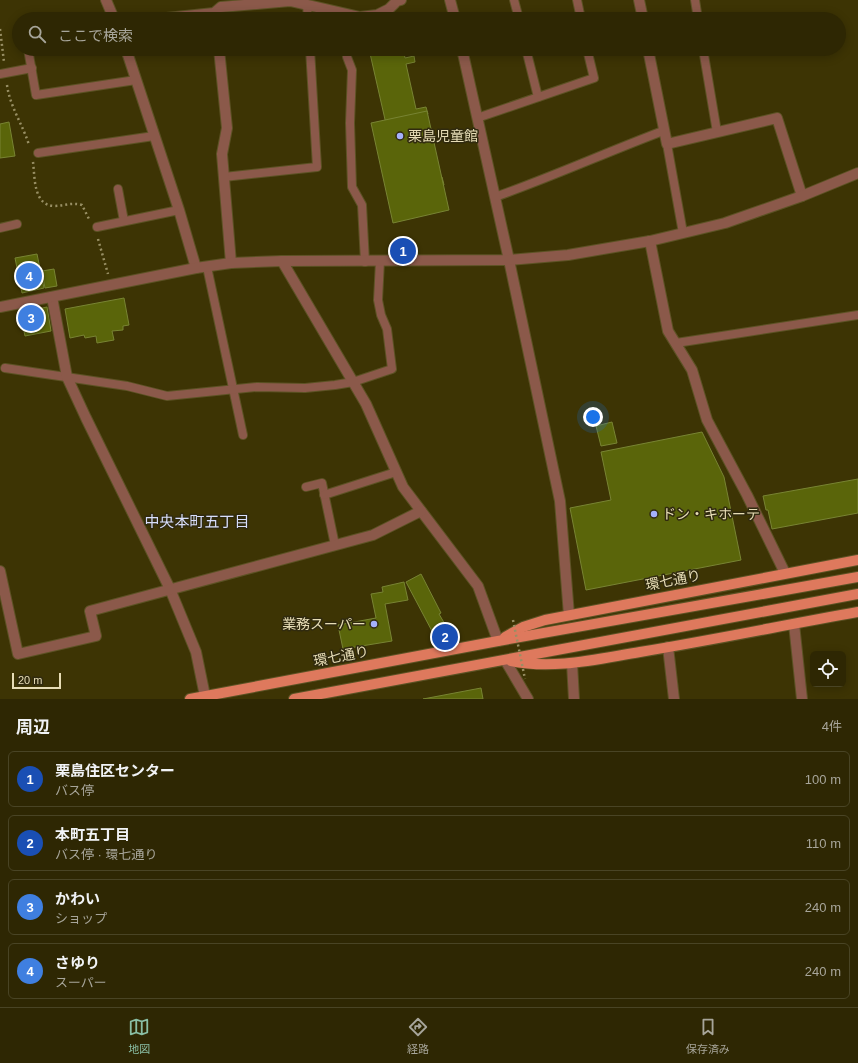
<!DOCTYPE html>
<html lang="ja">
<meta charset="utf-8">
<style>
:root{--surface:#2e2703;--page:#3a3312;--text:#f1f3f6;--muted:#a7a59a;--line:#494425;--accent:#8abfa5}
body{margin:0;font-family:Arial,"Noto Sans JP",sans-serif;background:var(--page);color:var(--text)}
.controls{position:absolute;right:12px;bottom:12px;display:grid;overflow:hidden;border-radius:6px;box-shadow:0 2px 10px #0003}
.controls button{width:36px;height:36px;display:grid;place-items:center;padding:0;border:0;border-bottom:1px solid var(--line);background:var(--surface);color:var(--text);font:20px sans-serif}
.scale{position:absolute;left:12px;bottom:10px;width:49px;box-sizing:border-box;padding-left:4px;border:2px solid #e7ddb6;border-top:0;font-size:11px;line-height:14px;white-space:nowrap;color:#e7ddb6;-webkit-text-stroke:3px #302a0f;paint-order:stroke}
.you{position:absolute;left:593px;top:417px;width:14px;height:14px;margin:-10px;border:3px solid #fff;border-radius:50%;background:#1a73e8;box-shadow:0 0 0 6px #1a73e833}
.badge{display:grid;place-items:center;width:26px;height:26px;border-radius:50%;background:var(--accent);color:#fff;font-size:13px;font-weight:700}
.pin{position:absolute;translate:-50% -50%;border:2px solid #fff;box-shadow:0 1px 4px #0006}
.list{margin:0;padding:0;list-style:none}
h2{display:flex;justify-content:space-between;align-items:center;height:52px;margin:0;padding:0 16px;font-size:17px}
h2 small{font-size:13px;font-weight:400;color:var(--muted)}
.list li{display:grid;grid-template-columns:26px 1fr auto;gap:12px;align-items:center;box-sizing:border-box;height:56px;margin:0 8px 8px;padding:0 8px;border:1px solid var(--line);border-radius:6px}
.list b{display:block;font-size:15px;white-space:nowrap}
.list p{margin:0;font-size:13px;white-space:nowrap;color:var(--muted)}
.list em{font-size:13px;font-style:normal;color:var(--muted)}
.icon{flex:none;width:22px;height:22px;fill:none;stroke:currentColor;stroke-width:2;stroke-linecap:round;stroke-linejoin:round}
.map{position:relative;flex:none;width:858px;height:699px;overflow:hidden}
.search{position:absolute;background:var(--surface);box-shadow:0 2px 10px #0003;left:12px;right:12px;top:12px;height:44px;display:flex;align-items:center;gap:10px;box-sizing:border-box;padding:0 14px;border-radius:22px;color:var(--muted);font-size:15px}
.sheet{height:308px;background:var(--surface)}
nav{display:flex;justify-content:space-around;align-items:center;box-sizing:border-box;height:56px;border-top:1px solid var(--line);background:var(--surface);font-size:11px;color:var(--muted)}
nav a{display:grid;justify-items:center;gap:2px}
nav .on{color:var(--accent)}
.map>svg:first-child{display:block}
.building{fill:#5a650a;stroke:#788433}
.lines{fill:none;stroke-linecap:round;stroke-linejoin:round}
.service-casing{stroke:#5c5224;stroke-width:10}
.minor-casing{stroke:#5c5224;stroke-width:12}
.tertiary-casing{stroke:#5c5224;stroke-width:12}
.primary-casing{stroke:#5c5224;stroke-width:12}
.path{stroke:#988f64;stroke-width:2.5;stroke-dasharray:2 3;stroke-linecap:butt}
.service{stroke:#8b594a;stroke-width:8}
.minor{stroke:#8b594a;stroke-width:10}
.tertiary{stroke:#8b594a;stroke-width:10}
.primary{stroke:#de795d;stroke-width:10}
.path-bridge{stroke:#988f64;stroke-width:2.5;stroke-dasharray:2 3;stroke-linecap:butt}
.poi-dot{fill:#a5b1fc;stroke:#302a0f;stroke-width:1.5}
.labels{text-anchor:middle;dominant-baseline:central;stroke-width:3;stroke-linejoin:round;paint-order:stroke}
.poi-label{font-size:14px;fill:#e7ddb6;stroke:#302a0f;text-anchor:start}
.street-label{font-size:14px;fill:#e7ddb6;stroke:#302a0f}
.neighbourhood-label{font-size:15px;fill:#d8defb;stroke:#302a0f}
</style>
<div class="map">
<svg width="858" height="699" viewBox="0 0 858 699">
<rect width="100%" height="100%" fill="#3d3404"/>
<g class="building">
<polygon points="369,49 403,49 405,58 414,56 415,62 406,64 416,109 426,107 428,114 418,116 432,180 442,177 444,185 434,187 438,204 406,212"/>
<polygon points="427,111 449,210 393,223 371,123"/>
<polygon points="9,122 15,156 0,158 0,124"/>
<polygon points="37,254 44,288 22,293 15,258"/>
<polygon points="54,269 57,286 45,288 42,271"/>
<polygon points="124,298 129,325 123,326 123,330 112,331 114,340 97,343 96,336 85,338 84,335 70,338 65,309"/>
<polygon points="47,307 51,331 25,336 20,313"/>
<polygon points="612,422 617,443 601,446 596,426"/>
<polygon points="702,432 724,477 741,560 586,590 570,508 611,500 601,452"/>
<polygon points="858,479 858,513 772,529 768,510 766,510 763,496"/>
<polygon points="421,574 441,613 439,614 446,626 433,633 406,582"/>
<polygon points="404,582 408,600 385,604 392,641 343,649 338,625 376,618 371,594 383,592 382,587"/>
<polygon points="481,688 483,699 423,699"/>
</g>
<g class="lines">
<defs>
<g id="service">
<polyline points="514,0 519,19"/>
<polyline points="577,0 581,19"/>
<polyline points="695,0 698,19"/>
<polyline points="307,5 308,19"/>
<polyline points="28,49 36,95 136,80"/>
<polyline points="346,49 347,57 352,70 350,123 352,187 362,205 365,262"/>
<polyline points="526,49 538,97"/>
<polyline points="703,49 717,132"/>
<polyline points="0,74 32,68"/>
<polyline points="477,118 594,78 587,49"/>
<polyline points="667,144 683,233"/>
<polyline points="38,153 154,136"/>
<polyline points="224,177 317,167 310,49"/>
<polyline points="118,189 124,221"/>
<path d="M495 197C552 177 607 152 663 131"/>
<polyline points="97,227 179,210"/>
<polyline points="0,228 17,224"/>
<polyline points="207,267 243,435"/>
<polyline points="676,343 858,315"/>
<polyline points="5,368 127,386 167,396 257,387 305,388 335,385 353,382 392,369 387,329 381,315 378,300 380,261"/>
<polyline points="306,487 322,483 335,545"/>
<polyline points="324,495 396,472"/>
</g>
<g id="minor">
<polyline points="106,0 114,19"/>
<polyline points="639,0 643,19"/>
<polyline points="157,19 214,13 221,7 290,1 360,17 377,15 389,9 397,1 401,0"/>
<polyline points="126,49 179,210 196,268"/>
<polyline points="219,49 227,128 222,154 231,263"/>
<polyline points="648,49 667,144 777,118 802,196"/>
<polyline points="650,241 668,331 692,370 707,420 747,495 785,573"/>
<polyline points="509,260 560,501 569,615"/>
<polyline points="282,261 366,404 403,487 478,586 498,641"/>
<polyline points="52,297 67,377 86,418 170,589 196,652 205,696"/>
<polyline points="0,571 18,654 96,636 90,611 373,535 421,511"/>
<polyline points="794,624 802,699"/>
<polyline points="668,647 674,699"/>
<polyline points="505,660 528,699"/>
<polyline points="572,663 574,699"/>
</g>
<g id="tertiary">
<polyline points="450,0 455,19"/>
<polyline points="462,49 509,260"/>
<polyline points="0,307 196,268 231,263 282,261 509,260 568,255 650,241 725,223 802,196 858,173"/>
</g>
<g id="primary">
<polyline points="505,637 523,627 545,620 858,560"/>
<path d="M511 661C554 670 597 659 640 652 713 640 785 625 858 612"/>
<polyline points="190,699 498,641 858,577"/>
<polyline points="294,699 858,594"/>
</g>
</defs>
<use href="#service" class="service-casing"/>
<use href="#minor" class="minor-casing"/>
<use href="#tertiary" class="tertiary-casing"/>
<use href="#primary" class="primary-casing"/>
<g class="path">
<polyline points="0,29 4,62"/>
<path d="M7 85C10 107 23 125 29 145"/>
<path d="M33 162C35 177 33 205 54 206 64 206 72 202 82 205L89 219"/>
<polyline points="98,239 108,274"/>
</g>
<use href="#service" class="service"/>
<use href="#minor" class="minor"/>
<use href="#tertiary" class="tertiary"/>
<use href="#primary" class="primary"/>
<polyline class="path-bridge" points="513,620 525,679"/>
</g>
<g class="poi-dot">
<circle cx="400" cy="136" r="4"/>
<circle cx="654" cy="514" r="4"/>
<circle cx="374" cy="624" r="4"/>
</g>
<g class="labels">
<g class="poi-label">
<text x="408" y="136">栗島児童館</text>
<text x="662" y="514">ドン・キホーテ</text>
<text x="366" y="624" text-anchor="end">業務スーパー</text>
</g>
<g class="street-label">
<text transform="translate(673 580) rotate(-11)">環七通り</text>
<text transform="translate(341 656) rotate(-11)">環七通り</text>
</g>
<g class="neighbourhood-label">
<text x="197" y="521">中央本町五丁目</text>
</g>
</g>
</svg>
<div class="controls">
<button><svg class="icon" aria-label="locate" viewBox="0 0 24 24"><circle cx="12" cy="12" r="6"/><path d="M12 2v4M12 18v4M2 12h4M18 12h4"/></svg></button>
</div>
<div class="scale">20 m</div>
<div class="you"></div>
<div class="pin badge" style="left:403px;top:251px;background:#1a4fb4">1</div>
<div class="pin badge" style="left:445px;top:637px;background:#1a4fb4">2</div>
<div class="pin badge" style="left:31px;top:318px;background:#3f7fe0">3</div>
<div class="pin badge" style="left:29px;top:276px;background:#3f7fe0">4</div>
<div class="search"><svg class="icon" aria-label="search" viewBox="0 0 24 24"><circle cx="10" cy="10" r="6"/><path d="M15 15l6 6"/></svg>ここで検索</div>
</div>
<section class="sheet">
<h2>周辺<small>4件</small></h2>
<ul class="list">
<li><span class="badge" style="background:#1a4fb4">1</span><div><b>栗島住区センター</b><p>バス停</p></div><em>100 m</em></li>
<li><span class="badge" style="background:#1a4fb4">2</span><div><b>本町五丁目</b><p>バス停 · 環七通り</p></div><em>110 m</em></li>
<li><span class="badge" style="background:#3f7fe0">3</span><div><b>かわい</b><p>ショップ</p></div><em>240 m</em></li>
<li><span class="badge" style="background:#3f7fe0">4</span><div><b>さゆり</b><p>スーパー</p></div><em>240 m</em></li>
</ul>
</section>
<nav>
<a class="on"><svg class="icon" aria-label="map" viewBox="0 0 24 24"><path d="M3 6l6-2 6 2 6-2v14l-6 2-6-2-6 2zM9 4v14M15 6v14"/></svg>地図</a>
<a><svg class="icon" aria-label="directions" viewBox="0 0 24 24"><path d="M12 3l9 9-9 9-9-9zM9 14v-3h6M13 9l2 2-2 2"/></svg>経路</a>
<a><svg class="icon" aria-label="saved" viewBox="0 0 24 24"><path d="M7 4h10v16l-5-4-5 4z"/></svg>保存済み</a>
</nav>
